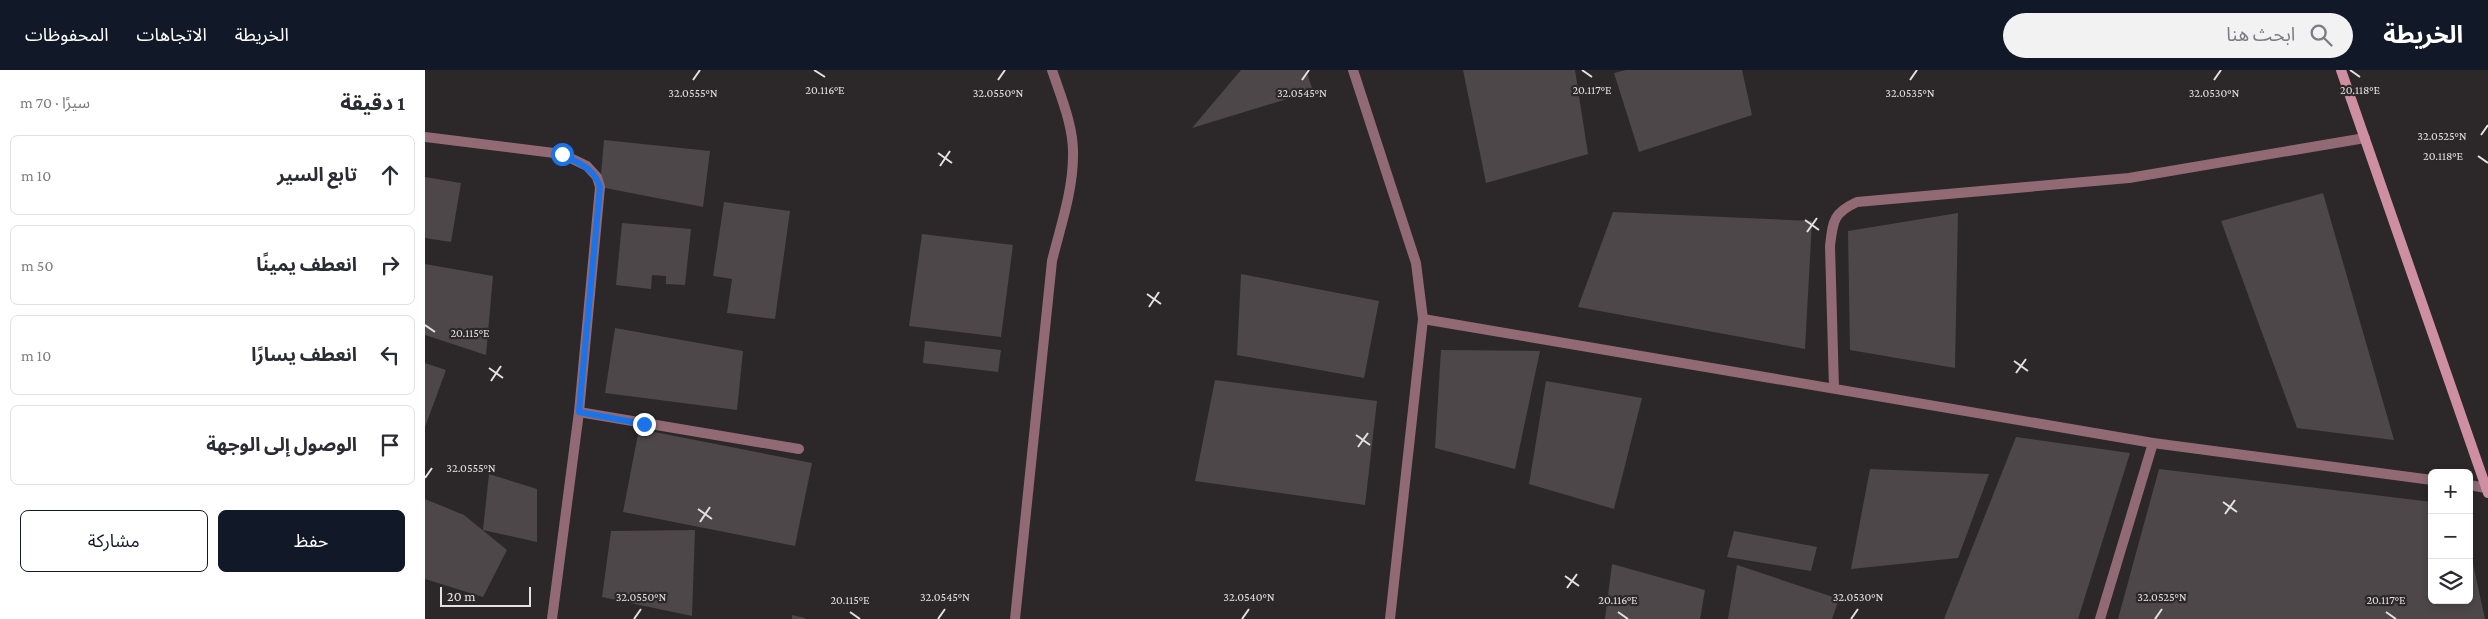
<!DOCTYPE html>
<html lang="ar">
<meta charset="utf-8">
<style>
:root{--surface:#fff;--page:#f2f2f3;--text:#2b2b33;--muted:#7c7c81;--line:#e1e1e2;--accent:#111827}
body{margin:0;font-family:"Crimson Pro","Noto Sans Arabic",serif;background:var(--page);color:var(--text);direction:rtl}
.controls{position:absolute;right:15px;bottom:15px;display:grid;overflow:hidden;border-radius:8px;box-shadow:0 2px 8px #0003}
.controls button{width:45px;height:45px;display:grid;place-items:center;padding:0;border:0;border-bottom:1px solid var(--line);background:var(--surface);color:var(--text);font:25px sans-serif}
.scale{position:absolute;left:15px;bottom:12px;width:91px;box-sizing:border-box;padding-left:5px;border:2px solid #e5e1e2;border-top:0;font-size:14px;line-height:18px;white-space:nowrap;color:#e5e1e2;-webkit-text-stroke:4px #2c2729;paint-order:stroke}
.stop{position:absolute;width:15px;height:15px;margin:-11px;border:4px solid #1a73e8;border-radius:50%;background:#fff}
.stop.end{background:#1a73e8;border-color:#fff;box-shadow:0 1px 5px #0008}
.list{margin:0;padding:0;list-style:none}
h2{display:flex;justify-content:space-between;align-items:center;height:65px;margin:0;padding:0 20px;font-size:21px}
h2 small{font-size:16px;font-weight:400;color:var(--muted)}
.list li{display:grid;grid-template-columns:32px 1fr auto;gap:15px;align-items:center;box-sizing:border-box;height:80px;margin:0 10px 10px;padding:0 10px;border:1px solid var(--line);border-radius:8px}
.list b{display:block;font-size:19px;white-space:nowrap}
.list em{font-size:16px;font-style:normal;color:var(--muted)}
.actions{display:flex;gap:10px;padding:15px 20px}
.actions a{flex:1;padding:11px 0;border:1px solid var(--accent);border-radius:8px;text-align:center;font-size:18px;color:var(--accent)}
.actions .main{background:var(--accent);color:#fff}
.icon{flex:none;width:28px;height:28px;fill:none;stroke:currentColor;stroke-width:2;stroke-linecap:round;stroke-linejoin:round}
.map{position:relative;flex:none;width:2063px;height:549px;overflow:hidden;direction:ltr}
header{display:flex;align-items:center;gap:30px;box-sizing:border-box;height:70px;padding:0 25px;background:var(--accent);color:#fff}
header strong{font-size:24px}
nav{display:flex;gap:28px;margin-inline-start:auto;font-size:18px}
.search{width:350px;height:45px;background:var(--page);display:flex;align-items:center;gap:12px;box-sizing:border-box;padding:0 18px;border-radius:28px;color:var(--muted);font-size:19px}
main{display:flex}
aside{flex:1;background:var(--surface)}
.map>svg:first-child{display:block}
.building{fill:#4d4749}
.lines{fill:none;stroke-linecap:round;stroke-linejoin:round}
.street{stroke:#916a76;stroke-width:10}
.secondary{stroke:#cd8fa1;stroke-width:10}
.route{stroke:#1a73e8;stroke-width:6}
.ticks{fill:none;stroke:#e5e1e2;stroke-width:2}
.ticks-label{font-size:12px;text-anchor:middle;fill:#e5e1e2;stroke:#2c2729;stroke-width:4.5;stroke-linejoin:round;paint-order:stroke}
</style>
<header>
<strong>الخريطة</strong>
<div class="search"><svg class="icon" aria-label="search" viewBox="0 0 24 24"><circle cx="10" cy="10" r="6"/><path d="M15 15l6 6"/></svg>ابحث هنا</div>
<nav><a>الخريطة</a><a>الاتجاهات</a><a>المحفوظات</a></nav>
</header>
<main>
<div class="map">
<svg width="2063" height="549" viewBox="0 0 2063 549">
<rect width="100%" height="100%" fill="#2c2729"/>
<g class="building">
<polygon points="816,0 881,0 888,21 767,58"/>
<polygon points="1038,0 1150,0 1163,84 1061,113"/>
<polygon points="1201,0 1317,0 1327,45 1214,82 1189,3"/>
<polygon points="179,70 285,81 278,137 175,117"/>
<polygon points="0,107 36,113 26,172 0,168"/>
<polygon points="1898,123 1969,370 1872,358 1796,151"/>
<polygon points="299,132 365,141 350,249 302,243 307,209 288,206"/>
<polygon points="1188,142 1387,151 1380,279 1153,237"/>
<polygon points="1533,143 1530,298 1425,280 1423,161"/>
<polygon points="197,153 266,159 260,215 241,214 241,206 227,205 226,219 191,215"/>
<polygon points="497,164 588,175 576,267 484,256"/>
<polygon points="0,194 68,206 61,285 0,265"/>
<polygon points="816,204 954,231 939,308 812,285"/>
<polygon points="190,258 318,281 312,340 180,323"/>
<polygon points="500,271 576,280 573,302 498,293"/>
<polygon points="1016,280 1115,281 1090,399 1010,378"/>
<polygon points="0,293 21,300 0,357"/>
<polygon points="790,310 952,331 940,435 770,411"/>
<polygon points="1121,311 1217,328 1189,439 1104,414"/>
<polygon points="214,359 387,393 370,476 198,442"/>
<polygon points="1591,367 1705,383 1653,549 1519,549"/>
<polygon points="1445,399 1564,404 1533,488 1426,499"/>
<polygon points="1734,399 2007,432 2007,530 2044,530 2045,480 2060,549 1693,549"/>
<polygon points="64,404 112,419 112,472 58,460"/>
<polygon points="0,429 39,445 82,480 58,527 0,509"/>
<polygon points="270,460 267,546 177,527 186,461"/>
<polygon points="1309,461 1392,477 1386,501 1302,487"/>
<polygon points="1187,494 1280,520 1275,549 1180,549"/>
<polygon points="1312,495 1414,529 1407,549 1303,549"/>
<polygon points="367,545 380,548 380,549 367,549"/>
</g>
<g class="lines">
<g class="street">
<polyline points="928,0 991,193 998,249 965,549"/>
<polyline points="0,67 137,84 162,96 172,107 175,117 154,342 127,549"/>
<polyline points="998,249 1728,373 2007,410"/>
<path d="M1409 318 1405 176C1408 151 1408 143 1432 132L1704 108 1940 68"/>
<polyline points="154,342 374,379"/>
<polyline points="2044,415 2061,418"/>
<path d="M590 549 627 191C635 158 648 121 648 86 649 57 636 27 627 0"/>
<polyline points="1675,549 1728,373"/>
</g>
<polyline class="secondary" points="1916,0 2063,423"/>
</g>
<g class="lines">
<path class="route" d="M137 84C154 93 169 98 175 117L154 342 219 354"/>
</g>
<path class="ticks" d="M389 0 400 7M1157 0 1167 7M1925 0 1935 7M268 10 275 0M573 10 580 0M877 10 884 0M1485 10 1492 0M1789 10 1796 0M2056 65 2063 55M513 83 527 93M2053 86 2063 93M515 96 525 81M1380 150 1394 160M1382 162 1392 148M722 224 736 234M724 237 734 222M0 255 10 262M1589 291 1603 301M64 298 78 308M1591 303 1601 289M66 311 76 296M931 365 945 375M933 377 943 363M0 408 7 398M1798 432 1812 442M273 439 287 449M1800 444 1810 430M275 452 285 437M1140 506 1154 516M1142 518 1152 504M425 542 435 549M1193 542 1203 549M1961 542 1971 549M209 549 216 539M513 549 520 539M817 549 824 539M1426 549 1433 539M1730 549 1737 539"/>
<g class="ticks-label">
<text x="400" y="24">20.116°E</text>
<text x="1167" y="24">20.117°E</text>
<text x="1935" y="24">20.118°E</text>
<text x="268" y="27">32.0555°N</text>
<text x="573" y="27">32.0550°N</text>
<text x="877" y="27">32.0545°N</text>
<text x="1485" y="27">32.0535°N</text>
<text x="1789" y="27">32.0530°N</text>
<text x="2017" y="70">32.0525°N</text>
<text x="2018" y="90">20.118°E</text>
<text x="45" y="267">20.115°E</text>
<text x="46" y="402">32.0555°N</text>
<text x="216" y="531">32.0550°N</text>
<text x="520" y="531">32.0545°N</text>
<text x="824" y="531">32.0540°N</text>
<text x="1433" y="531">32.0530°N</text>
<text x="1737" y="531">32.0525°N</text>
<text x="425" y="534">20.115°E</text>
<text x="1193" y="534">20.116°E</text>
<text x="1961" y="534">20.117°E</text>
</g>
</svg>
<div class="controls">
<button>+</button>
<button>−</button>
<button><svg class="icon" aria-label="layers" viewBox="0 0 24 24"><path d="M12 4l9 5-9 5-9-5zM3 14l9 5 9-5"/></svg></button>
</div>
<div class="scale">20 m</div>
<div class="stop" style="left:137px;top:84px"></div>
<div class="stop end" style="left:219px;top:354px"></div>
</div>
<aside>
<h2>1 دقيقة<small>سيرًا · 70 m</small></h2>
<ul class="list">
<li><svg class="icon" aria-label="ahead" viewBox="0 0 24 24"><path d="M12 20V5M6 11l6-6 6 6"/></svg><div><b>تابع السير</b></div><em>10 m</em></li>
<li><svg class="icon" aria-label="right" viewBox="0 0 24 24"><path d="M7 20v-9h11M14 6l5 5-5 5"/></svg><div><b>انعطف يمينًا</b></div><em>50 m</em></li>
<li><svg class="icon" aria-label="left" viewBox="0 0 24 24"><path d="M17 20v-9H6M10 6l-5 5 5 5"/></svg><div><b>انعطف يسارًا</b></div><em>10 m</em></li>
<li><svg class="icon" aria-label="arrive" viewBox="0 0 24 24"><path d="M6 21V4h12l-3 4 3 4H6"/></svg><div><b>الوصول إلى الوجهة</b></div></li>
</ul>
<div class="actions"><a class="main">حفظ</a><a>مشاركة</a></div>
</aside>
</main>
